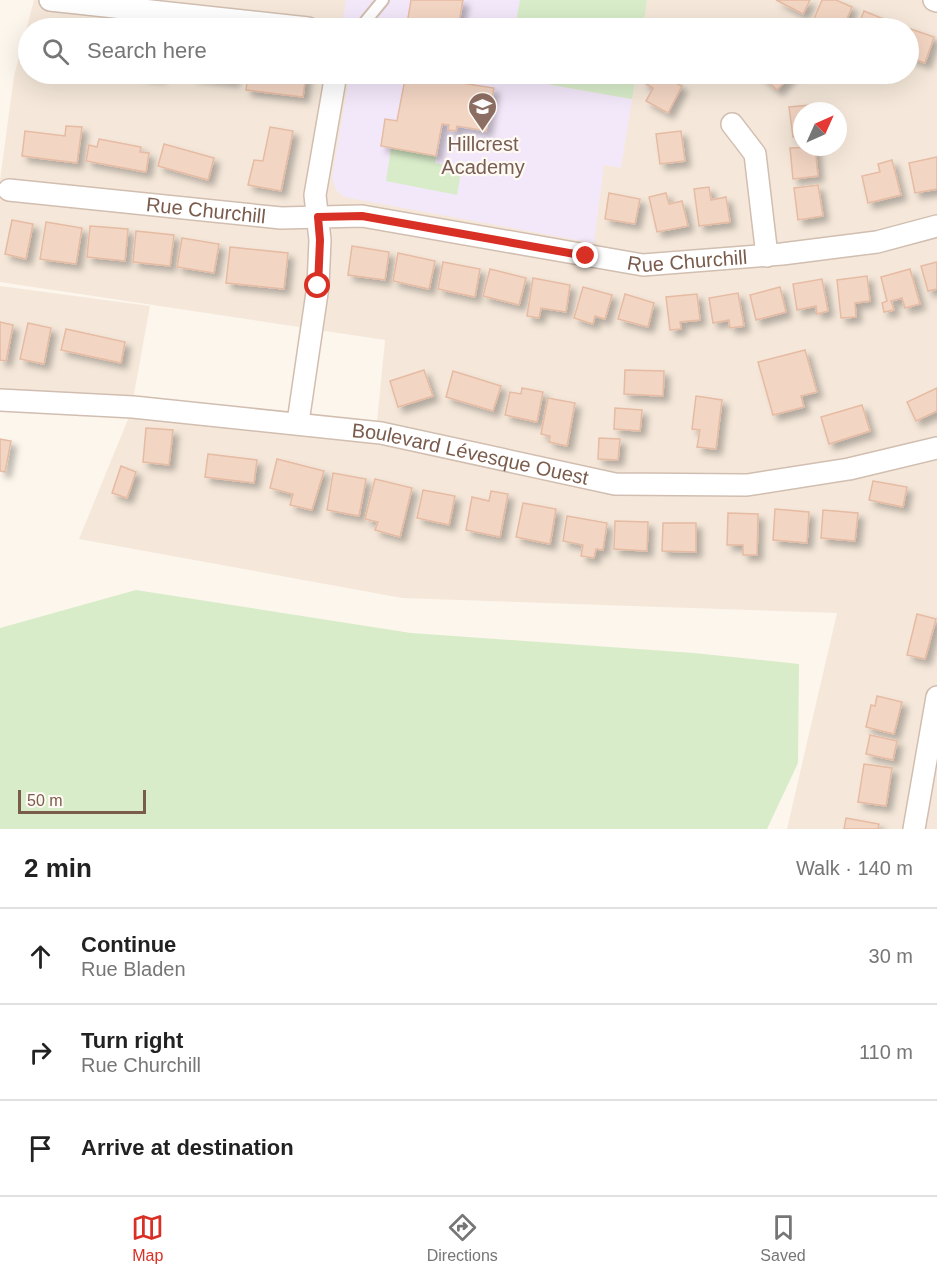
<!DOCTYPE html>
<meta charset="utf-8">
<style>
:root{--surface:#fff;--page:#f6f6f6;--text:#222;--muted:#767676;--line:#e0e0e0;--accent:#d93025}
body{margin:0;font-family:Arial,sans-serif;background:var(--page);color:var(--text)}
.compass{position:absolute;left:793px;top:102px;width:54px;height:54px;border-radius:50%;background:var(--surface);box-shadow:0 6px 24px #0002;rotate:45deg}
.scale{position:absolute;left:18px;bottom:15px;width:128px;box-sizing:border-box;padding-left:6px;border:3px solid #7a5c4d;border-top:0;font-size:16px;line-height:21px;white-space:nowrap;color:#7a5c4d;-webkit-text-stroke:4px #fffaf3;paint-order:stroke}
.stop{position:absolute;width:18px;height:18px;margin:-14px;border:4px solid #d93025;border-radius:50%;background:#fff}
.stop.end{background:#d93025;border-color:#fff;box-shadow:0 2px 6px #0008}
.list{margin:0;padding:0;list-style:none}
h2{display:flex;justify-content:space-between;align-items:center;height:78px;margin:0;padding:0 24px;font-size:26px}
h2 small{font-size:20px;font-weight:400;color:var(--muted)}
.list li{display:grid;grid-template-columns:39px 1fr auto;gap:18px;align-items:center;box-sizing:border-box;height:96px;padding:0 24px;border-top:2px solid var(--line)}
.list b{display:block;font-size:22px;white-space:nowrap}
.list p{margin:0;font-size:20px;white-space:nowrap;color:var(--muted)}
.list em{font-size:20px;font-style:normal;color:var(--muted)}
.icon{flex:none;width:33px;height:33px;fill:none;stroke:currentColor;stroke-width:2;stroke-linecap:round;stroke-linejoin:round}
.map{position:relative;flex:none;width:937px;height:829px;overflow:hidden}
.search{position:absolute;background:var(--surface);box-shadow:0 6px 24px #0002;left:18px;right:18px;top:18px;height:66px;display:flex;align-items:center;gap:15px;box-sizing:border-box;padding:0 21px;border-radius:33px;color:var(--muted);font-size:22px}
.sheet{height:366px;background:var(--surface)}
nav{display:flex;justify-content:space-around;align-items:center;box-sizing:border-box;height:84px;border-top:2px solid var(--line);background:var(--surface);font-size:16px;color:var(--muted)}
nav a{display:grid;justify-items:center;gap:3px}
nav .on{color:var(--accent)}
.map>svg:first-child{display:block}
.residential{fill:#f5e8da;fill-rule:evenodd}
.education{fill:#f3e8fa}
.green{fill:#d8ecc9}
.building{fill:#f3d5c3;stroke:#e6bba3;stroke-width:1.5;filter:url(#shadow)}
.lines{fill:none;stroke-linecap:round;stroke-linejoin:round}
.lane-casing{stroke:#d1beb0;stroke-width:14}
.street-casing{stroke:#d1beb0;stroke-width:24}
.lane{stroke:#fff;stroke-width:10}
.street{stroke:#fff;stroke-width:21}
.route{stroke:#d93025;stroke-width:8}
.labels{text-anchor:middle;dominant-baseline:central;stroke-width:4.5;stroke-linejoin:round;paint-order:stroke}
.education-label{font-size:20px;fill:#785e54;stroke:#fffaf3}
.street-label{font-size:20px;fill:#7a5c4d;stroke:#fffaf3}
</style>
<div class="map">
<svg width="937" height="829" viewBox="0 0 937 829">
<defs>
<filter id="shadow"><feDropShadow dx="5.5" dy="5.5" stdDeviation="3" flood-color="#0004"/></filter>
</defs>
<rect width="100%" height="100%" fill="#fdf6ec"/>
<g class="residential">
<path d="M34 0H937V829H787L837 613 402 598 79 539 133 407 377 422 385 340 0 282V180L14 76ZM28 28H908V74H28ZM802 111H838V147H802Z"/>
<polygon points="0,286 150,306 133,399 0,390"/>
</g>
<g class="education">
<polygon points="346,0 520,0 515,28 342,28"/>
<polygon points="350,74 507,74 506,77 632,99 621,168 604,165 594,243 344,197 336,190 332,177"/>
</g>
<g class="green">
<polygon points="520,0 647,0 643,28 515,28"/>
<polygon points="507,74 636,74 632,99 506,77"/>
<polygon points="391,148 436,156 435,163 462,168 457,195 386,181"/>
<polygon points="136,590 411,633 694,653 799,664 798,763 767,829 0,829 0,628"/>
</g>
<g class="building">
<polygon points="411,0 463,0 458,28 403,28 404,23 407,24"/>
<polygon points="776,0 810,0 803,14"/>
<polygon points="822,0 836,0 852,7 843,28 818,28 811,26"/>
<polygon points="864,11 891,22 889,28 857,28"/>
<polygon points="902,26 934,37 925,63 908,57 908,28 901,28"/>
<polygon points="140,74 161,74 160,77 140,75"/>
<polygon points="193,74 234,74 234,81 192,76"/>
<polygon points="248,74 306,74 303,97 246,90"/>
<polygon points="406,74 450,74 449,81 494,88 486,131 457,126 456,131 448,130 449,125 442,124 436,156 381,146 385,119 397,121"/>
<polygon points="647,74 658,74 682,86 668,113 646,101 653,88 643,82"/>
<polygon points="759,74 792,74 777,90"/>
<polygon points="821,104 822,111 802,111 802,136 793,137 789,107"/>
<polygon points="66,126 82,127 77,163 22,156 25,131 65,136"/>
<polygon points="270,127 293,131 281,191 248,185 254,160 263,161"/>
<polygon points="681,131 685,161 660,164 656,134"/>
<polygon points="99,139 141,147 140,152 149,153 146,172 86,161 89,145 97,147"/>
<polygon points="164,144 214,158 208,180 158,166"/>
<polygon points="815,147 818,176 793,179 790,148"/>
<polygon points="937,157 937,189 915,193 909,163"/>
<polygon points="892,160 901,195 868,203 862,176 880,172 878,164"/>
<polygon points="818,185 823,216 798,220 794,188"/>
<polygon points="709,187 711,200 726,197 730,222 699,226 694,189"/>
<polygon points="609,193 640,199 635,224 605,219"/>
<polygon points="666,193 669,204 682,201 688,226 657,232 649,197"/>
<polygon points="12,220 33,224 26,259 5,254"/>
<polygon points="46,222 82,228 76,264 40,259"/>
<polygon points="90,226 128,229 125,261 87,257"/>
<polygon points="136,231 174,235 170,266 133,262"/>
<polygon points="182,238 219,244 214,273 177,267"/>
<polygon points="352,246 389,252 385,280 348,275"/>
<polygon points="230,247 288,253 284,289 226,283"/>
<polygon points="398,253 435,261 429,289 393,281"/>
<polygon points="443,262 480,269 475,297 438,289"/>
<polygon points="937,262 937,289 928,291 921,266"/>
<polygon points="490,269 526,278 519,305 483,296"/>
<polygon points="910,269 920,304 905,308 902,298 891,301 894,310 884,312 882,303 887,301 881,277"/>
<polygon points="867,276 870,301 855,303 856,317 841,318 837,280"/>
<polygon points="533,278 570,285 566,312 541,308 539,318 527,316"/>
<polygon points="822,279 828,311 817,314 816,306 797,310 793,284"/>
<polygon points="583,287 612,295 605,319 595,316 593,324 574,318"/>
<polygon points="780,287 786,312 756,320 750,295"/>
<polygon points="738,293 744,326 730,328 729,320 713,323 709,298"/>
<polygon points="625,294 654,303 648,327 618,319"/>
<polygon points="697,294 700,320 680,322 681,329 670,330 666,297"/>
<polygon points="0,322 13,325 6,361 0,360"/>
<polygon points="28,323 51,328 44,364 20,359"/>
<polygon points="66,329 125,342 121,363 61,350"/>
<polygon points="805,350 817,392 801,396 804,407 773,415 758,362"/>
<polygon points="424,370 433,396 398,407 390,381"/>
<polygon points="625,370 664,371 663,396 624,394"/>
<polygon points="453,371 501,386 493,411 446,397"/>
<polygon points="522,388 543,392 537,422 505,415 510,392 521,394"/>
<polygon points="937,388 937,411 916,421 907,402"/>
<polygon points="696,396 722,400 716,449 697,447 700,430 692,429"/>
<polygon points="548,398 575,403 567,446 549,442 550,436 541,434"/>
<polygon points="862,405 870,431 829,444 821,417"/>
<polygon points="615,408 642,410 640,431 614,429"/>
<polygon points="146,428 173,430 169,465 143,462"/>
<polygon points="599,438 620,439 618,460 598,459"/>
<polygon points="0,439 11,441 5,472 0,471"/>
<polygon points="208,454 257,460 254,483 205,477"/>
<polygon points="277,459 324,471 312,510 290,505 293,494 270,488"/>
<polygon points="121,466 136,472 127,498 112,493"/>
<polygon points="333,473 366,479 359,516 327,510"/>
<polygon points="375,479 412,488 400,537 375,530 378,522 365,519"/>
<polygon points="873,481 907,487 903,507 869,500"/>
<polygon points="423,490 455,496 449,525 417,518"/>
<polygon points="491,491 508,494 500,537 466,530 472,497 489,501"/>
<polygon points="523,503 556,509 550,544 516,537"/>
<polygon points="775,509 809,512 807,543 773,540"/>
<polygon points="823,510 858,513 855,541 821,538"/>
<polygon points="728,513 758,514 757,555 743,555 743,545 727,545"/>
<polygon points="567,516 607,523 603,550 596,549 594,558 581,556 583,545 563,541"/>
<polygon points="615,521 648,522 647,551 614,549"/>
<polygon points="663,523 696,523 696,552 662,551"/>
<polygon points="917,614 936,619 925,659 907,655"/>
<polygon points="877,696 902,702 894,734 866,727 871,705 875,706"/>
<polygon points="870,735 897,741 893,760 866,754"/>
<polygon points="864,764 892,768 886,806 858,802"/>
<polygon points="846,818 879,824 878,829 844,829"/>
</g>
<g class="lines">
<defs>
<polyline id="lane" points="360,28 383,0"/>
<g id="street">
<polyline points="50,0 308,28"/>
<polyline points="934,0 937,1"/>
<polyline points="732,124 755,154 767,256"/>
<path id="s1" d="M9 190 281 218 362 216 643 265 782 254 877 242 937 226"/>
<path id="s2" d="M0 400 133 407 381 433 615 484 747 485 849 469 937 448"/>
<polyline points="298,422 318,286 320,240 315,195 336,74"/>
<polyline points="914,829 937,697"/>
</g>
</defs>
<use href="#lane" class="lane-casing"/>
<use href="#street" class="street-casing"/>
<use href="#lane" class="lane"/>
<use href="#street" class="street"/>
</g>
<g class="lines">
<polyline class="route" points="318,286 320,240 318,217 362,216 586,256"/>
</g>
<defs>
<symbol id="school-pin" viewBox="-11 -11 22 30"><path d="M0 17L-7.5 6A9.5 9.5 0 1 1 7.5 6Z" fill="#8d6e63" stroke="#fffaf3"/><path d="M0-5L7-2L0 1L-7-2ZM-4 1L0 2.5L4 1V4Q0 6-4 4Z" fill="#fff"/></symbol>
</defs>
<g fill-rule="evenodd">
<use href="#school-pin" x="466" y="90" width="33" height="45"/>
</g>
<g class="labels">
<g class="education-label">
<text x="483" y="144">Hillcrest<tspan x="483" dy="23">Academy</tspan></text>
</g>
<g class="street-label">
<text stroke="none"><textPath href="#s1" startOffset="198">Rue Churchill</textPath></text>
<text stroke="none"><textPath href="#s1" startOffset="684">Rue Churchill</textPath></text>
<text stroke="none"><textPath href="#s2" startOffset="474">Boulevard Lévesque Ouest</textPath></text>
</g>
</g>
</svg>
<svg class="compass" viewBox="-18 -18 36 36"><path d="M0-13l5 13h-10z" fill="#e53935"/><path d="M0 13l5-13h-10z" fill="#767676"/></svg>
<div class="scale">50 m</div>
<div class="stop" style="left:318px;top:286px"></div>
<div class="stop end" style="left:586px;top:256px"></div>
<div class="search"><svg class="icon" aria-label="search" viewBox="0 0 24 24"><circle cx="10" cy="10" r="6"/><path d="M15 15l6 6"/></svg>Search here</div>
</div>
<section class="sheet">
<h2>2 min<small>Walk · 140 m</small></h2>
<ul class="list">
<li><svg class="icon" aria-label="ahead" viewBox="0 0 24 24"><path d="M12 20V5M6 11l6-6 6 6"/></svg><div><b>Continue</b><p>Rue Bladen</p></div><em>30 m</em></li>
<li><svg class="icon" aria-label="right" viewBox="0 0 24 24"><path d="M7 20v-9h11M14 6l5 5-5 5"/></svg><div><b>Turn right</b><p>Rue Churchill</p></div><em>110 m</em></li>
<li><svg class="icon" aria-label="arrive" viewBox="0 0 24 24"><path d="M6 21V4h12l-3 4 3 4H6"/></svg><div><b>Arrive at destination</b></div></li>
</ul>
</section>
<nav>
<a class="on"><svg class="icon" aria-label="map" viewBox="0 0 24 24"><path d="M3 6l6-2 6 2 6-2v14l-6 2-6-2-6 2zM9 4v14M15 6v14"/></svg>Map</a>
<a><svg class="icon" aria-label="directions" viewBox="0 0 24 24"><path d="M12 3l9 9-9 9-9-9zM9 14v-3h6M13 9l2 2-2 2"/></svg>Directions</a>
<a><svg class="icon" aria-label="saved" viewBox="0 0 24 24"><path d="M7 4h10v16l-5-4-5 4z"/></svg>Saved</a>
</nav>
